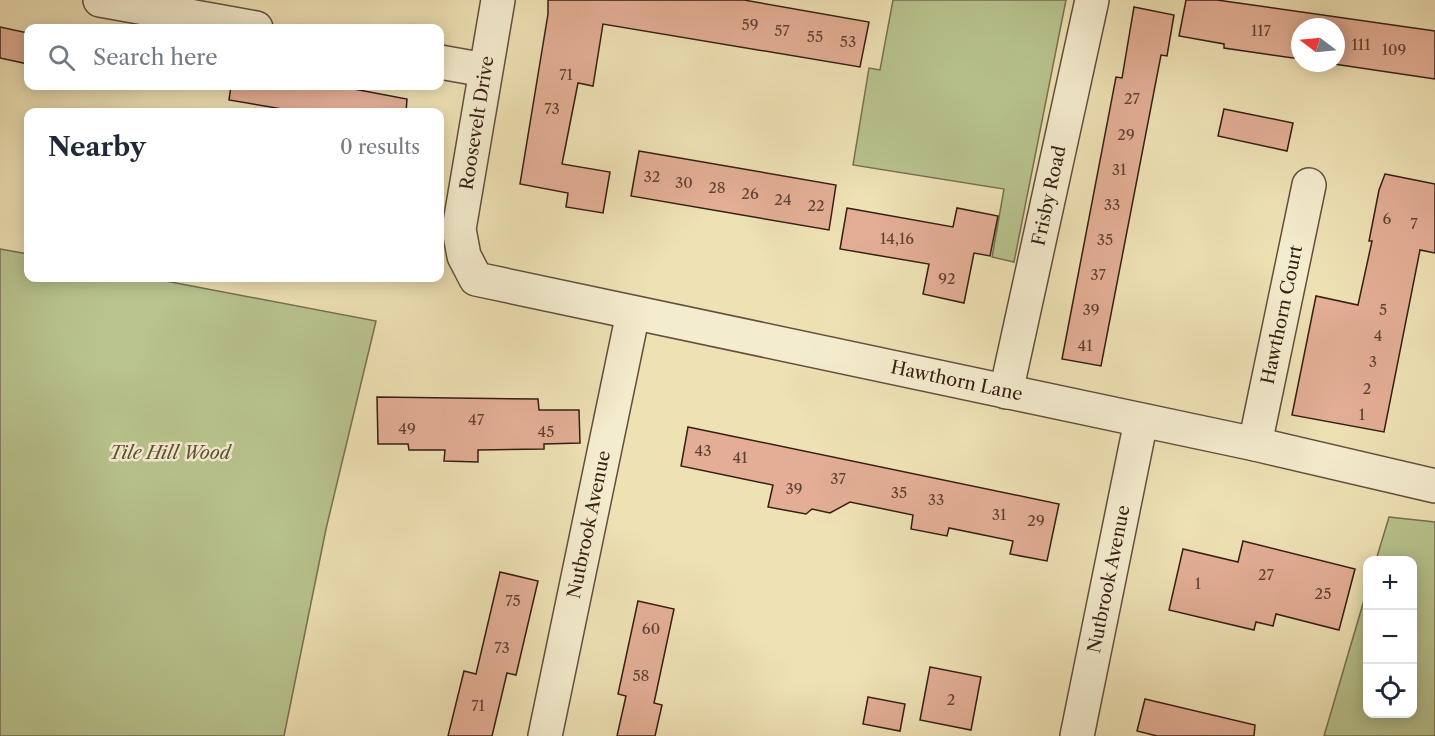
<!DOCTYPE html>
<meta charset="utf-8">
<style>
:root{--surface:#fff;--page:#f6f6f7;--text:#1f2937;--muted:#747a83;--line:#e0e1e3}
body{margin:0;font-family:"Libre Caslon Text",serif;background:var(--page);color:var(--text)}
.controls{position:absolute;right:18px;bottom:18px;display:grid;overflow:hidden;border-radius:12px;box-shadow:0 3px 15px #0003}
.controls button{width:54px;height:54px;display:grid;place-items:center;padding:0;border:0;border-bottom:2px solid var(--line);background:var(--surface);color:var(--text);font:30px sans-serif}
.compass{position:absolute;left:1291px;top:18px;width:54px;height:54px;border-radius:50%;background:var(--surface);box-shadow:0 3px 15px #0003;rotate:286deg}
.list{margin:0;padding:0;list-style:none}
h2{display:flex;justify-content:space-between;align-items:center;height:78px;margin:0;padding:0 24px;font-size:26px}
h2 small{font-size:20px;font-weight:400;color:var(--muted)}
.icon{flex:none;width:33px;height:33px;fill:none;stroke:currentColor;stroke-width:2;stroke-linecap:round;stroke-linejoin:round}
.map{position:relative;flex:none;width:1435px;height:736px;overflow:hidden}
.search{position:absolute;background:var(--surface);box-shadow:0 3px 15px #0003;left:24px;top:24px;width:420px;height:66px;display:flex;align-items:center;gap:15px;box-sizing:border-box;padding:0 21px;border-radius:12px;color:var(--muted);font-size:22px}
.panel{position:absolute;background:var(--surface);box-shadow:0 3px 15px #0003;left:24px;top:108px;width:420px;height:174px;border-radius:12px}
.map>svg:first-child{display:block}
.green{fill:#b8c38e;stroke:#767051;stroke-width:1.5}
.building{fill:#e3ae95;stroke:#351e14;stroke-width:1.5}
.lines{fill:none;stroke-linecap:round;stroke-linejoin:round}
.minor-casing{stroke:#634f3c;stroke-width:36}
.minor{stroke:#f4ecce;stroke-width:33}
.labels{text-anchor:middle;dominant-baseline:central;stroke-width:5;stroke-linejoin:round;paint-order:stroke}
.number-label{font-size:15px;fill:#604234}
.street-label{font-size:18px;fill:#351e14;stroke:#f4ecce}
.park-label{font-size:18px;font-style:italic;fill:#5c5039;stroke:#f4ecce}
</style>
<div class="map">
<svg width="1435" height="736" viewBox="0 0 1435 736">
<rect width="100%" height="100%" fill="#eee1b4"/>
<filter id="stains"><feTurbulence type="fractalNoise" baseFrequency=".00333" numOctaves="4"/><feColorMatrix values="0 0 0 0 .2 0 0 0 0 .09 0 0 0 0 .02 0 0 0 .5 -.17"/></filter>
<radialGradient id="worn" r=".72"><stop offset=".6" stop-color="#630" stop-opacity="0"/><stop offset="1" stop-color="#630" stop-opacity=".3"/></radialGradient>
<g class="green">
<polygon points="893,0 1066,0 1014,262 992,257 1004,189 853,165 869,68 880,70"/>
<polygon points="0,249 28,254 28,278 150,278 376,321 326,529 284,736 0,736"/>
<polygon points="1389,517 1435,522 1435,736 1324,736 1367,590 1368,714 1412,714 1412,560 1376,560"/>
</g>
<g class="building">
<polygon points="548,0 744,0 869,22 860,67 603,24 593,86 578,83 562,164 610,172 603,213 566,207 568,193 520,184 548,14"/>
<polygon points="1186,0 1217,0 1435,31 1435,79 1327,63 1336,63 1336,27 1300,27 1300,59 1224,48 1224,44 1179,36"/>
<polygon points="1134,7 1174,15 1167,56 1161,55 1101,366 1062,359 1116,77 1122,78"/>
<polygon points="0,27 28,33 28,64 0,58"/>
<polygon points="231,86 338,86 407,99 406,112 300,112 229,100"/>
<polygon points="1224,109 1293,123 1287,151 1218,136"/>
<polygon points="639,151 836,185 829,230 631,196"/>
<polygon points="1385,174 1435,184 1435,253 1420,250 1384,432 1292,415 1316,296 1358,305 1372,241 1369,241 1379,190"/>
<polygon points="847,208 953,227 957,208 998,216 990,256 974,253 964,303 923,294 929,264 840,249"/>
<polygon points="377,397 538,399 539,410 579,410 580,443 544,444 544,449 478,450 478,462 444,461 445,450 409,450 408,444 378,444"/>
<polygon points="688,427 1059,504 1047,561 1010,554 1013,541 949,528 947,536 911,529 913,515 850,502 830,513 812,509 806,514 768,507 773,485 681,466"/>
<polygon points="1243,541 1355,569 1339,630 1276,614 1273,626 1256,622 1254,630 1169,610 1183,549 1238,562"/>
<polygon points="500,572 538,581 516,675 507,673 492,736 448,736 464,671 476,674"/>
<polygon points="638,601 674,609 654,703 662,705 655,736 617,736 626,696 618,694"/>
<polygon points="930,667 981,677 971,730 920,720"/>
<polygon points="868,697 905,704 900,731 863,724"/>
<polygon points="1145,699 1255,725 1254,736 1157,736 1137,731"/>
</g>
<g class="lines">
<defs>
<g id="minor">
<polyline points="100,0 256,28"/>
<path id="s1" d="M498 0 459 229 464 256 476 279 1255 444 1435 486"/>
<polyline points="440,62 485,70"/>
<path id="s2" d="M1006 392 1092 0"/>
<path id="s3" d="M1255 444 1309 185"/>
<path id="s4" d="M545 736 633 313"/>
<path id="s5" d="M1077 736 1141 421"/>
</g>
</defs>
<use href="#minor" class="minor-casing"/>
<use href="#minor" class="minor"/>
</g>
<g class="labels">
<g class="number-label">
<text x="750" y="24">59</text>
<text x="782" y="30">57</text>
<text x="1261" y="30">117</text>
<text x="815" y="36">55</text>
<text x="848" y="41">53</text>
<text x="1361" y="44">111</text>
<text x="1394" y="49">109</text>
<text x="566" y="74">71</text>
<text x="1132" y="98">27</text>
<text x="552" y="108">73</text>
<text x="1126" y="134">29</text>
<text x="1119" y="169">31</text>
<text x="652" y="176">32</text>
<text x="684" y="182">30</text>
<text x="717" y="187">28</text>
<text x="750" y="193">26</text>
<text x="783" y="199">24</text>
<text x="1112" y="204">33</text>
<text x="816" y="205">22</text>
<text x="1387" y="218">6</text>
<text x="1414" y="223">7</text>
<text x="897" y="238">14,16</text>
<text x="1105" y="239">35</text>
<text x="1098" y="274">37</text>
<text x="947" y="278">92</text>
<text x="1091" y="309">39</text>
<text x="1383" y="309">5</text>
<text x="1378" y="335">4</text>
<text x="1085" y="345">41</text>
<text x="1373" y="361">3</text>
<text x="1367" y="388">2</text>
<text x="1362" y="414">1</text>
<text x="476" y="419">47</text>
<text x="407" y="428">49</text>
<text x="546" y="431">45</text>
<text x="703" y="450">43</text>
<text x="740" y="457">41</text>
<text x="838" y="478">37</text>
<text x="794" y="488">39</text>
<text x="899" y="492">35</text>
<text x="936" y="499">33</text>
<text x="999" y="514">31</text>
<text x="1036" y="520">29</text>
<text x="1266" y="574">27</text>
<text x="1198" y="583">1</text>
<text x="1323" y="593">25</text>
<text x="513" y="600">75</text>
<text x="651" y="628">60</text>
<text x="502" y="647">73</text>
<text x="641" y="675">58</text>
<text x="951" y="699">2</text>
<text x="478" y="705">71</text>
</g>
<g class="street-label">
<text transform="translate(477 123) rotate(-81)">Roosevelt Drive</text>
<text stroke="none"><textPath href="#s2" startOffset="201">Frisby Road</textPath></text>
<text stroke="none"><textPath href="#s3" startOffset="132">Hawthorn Court</textPath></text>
<text stroke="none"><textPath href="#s1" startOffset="777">Hawthorn Lane</textPath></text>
<text stroke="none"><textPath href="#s4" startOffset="216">Nutbrook Avenue</textPath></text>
<text stroke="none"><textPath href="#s5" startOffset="160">Nutbrook Avenue</textPath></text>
</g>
<g class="park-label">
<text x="170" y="453">Tile Hill Wood</text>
</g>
</g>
<rect width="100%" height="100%" filter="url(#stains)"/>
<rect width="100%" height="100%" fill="url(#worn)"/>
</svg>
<div class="controls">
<button>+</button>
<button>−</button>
<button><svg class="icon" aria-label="locate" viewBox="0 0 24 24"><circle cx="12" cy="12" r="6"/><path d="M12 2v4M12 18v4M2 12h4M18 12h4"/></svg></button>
</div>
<svg class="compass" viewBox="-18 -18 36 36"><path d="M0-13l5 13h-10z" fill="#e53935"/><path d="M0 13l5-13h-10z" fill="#747a83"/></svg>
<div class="search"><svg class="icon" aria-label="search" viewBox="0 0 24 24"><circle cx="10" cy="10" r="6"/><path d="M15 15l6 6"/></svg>Search here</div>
<section class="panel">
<h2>Nearby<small>0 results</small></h2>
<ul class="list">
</ul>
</section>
</div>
